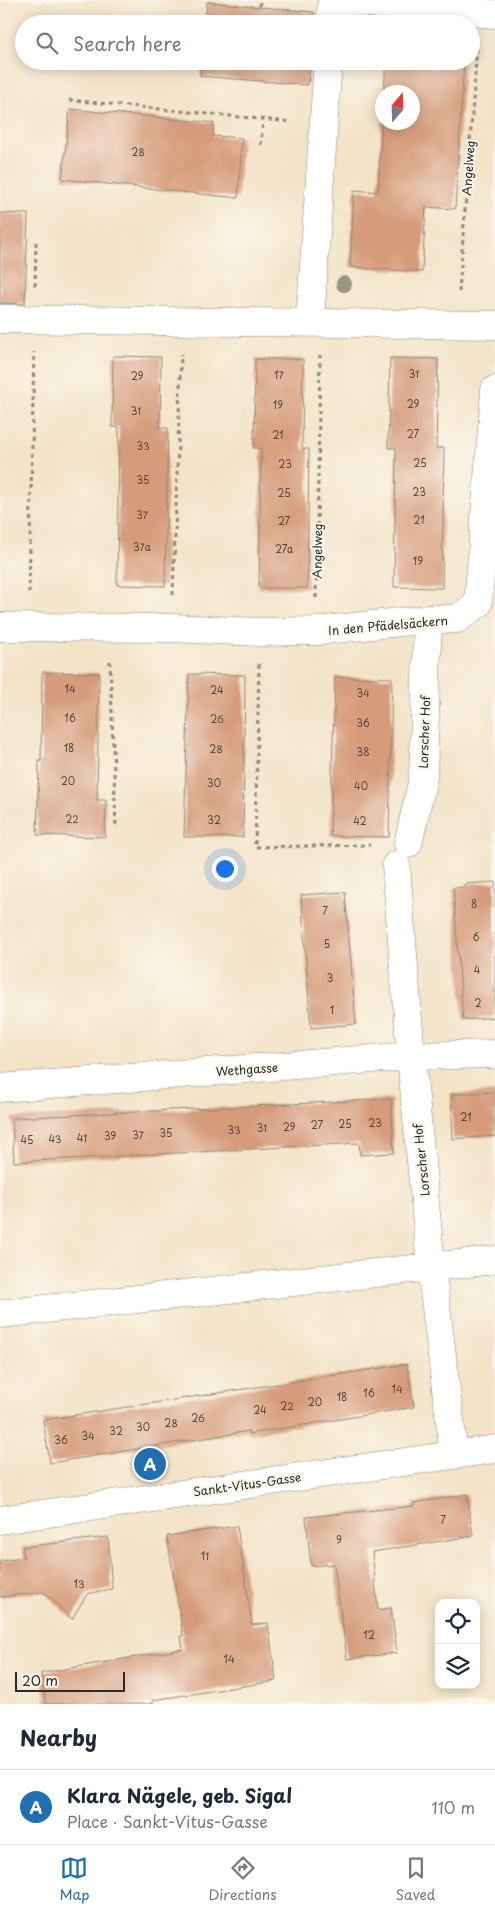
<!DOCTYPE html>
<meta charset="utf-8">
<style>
:root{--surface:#fff;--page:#f2f2f3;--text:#1f2937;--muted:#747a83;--line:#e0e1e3;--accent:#1f6fb2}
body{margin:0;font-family:"Playpen Sans",sans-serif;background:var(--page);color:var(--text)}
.controls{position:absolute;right:15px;bottom:15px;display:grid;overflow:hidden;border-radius:10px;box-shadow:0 2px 12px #0003}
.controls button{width:45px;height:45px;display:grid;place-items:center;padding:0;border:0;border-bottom:1px solid var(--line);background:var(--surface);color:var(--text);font:25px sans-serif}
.compass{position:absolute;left:375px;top:85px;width:45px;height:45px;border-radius:50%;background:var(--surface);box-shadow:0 2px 12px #0003;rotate:19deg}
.scale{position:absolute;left:15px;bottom:12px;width:110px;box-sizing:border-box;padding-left:5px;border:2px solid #2b2b2b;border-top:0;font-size:14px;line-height:18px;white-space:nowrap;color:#2b2b2b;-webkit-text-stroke:4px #fbf7ec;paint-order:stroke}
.you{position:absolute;left:224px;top:868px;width:18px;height:18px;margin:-12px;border:4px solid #fff;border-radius:50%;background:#1a73e8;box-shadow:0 0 0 8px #1a73e833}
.badge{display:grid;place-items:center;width:32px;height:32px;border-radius:50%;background:var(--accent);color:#fff;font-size:16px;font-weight:700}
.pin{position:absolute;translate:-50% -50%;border:2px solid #fff;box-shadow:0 1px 5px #0006}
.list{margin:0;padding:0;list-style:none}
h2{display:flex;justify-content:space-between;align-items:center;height:65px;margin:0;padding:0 20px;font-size:21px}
h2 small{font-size:16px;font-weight:400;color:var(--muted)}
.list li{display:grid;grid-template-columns:32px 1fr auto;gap:15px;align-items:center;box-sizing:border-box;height:75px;padding:0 20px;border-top:1px solid var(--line)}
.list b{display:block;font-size:19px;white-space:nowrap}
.list p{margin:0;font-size:16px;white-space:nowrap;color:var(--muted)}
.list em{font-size:16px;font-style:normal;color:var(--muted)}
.icon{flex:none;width:28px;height:28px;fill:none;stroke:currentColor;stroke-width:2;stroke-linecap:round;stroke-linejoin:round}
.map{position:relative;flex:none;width:495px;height:1704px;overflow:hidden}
.search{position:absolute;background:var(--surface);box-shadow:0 2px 12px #0003;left:15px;right:15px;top:15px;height:55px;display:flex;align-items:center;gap:12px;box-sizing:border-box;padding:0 18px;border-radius:28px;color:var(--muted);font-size:19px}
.sheet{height:140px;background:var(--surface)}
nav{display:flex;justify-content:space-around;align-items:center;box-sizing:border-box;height:70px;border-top:1px solid var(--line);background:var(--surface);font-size:14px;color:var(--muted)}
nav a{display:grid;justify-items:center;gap:2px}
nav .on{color:var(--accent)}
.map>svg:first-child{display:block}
.building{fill:#d59b7a}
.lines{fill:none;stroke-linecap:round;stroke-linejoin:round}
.minor-casing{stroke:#8f8779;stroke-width:29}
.path{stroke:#8f8779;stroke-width:3;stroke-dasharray:4 4;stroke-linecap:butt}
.minor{stroke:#fff;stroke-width:28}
.tree{fill:#99967b}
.labels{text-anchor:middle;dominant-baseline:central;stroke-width:4;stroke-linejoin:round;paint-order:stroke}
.number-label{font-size:10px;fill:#56473f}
.street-label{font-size:12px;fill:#2b2b2b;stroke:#fbf7ec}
</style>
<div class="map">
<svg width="495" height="1704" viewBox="0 0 495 1704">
<rect width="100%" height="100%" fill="#fbf7ec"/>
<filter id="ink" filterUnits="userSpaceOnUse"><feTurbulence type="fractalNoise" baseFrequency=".02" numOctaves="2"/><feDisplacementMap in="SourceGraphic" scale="10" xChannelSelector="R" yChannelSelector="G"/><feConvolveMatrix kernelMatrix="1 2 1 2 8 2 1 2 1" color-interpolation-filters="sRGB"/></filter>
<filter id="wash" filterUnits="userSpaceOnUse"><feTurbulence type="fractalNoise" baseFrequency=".0096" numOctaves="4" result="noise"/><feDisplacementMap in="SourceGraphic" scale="20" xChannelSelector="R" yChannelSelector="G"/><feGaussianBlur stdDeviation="1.12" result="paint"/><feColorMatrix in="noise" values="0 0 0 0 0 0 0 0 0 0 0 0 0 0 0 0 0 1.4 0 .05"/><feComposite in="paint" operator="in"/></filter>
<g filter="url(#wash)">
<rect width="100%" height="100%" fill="#f3e3c7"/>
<g id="blocks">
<g class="building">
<polygon points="207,2 314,12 313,24 205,24"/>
<polygon points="202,61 310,61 308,85 200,76"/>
<polygon points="386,61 464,61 455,209 426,207 422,272 350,267 354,190 378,192 382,114 382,122 412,122 412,92 384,92"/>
<polygon points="70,109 214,123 213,136 242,138 238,198 62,179"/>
<polygon points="0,213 28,214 25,304 0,303"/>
<polygon points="113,356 161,357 160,428 168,428 165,586 117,585 119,427 112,427"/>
<polygon points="390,358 438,359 436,448 444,448 442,588 394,587 396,448 388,448"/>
<polygon points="255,359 303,359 302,449 309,449 307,588 259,588 261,448 254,448"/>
<polygon points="42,672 99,673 97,800 106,800 105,837 37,835 39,761 41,761"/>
<polygon points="189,674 245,675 243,837 184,837"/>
<polygon points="335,677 392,678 389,837 330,836"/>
<polygon points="495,882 495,1017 463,1020 453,888 466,887 465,884"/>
<polygon points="345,892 356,1024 311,1028 301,895"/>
<polygon points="495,1092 495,1136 453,1139 451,1094"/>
<polygon points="391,1099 394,1153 360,1155 359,1143 14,1162 12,1118"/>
<polygon points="407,1364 414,1407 249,1434 249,1431 50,1463 43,1420"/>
<polygon points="467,1494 473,1536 372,1552 378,1610 391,1608 397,1653 347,1659 334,1564 311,1566 306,1517 414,1506 414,1503"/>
<polygon points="237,1526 252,1625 268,1623 276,1681 153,1700 153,1704 46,1704 41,1673 183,1649 181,1636 183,1636 167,1536"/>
<polygon points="108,1537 112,1589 87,1594 72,1619 44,1592 0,1597 0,1561 24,1558 22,1547"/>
</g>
</g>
</g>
<g filter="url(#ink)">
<use href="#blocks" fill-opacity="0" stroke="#8f8779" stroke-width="1"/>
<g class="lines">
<defs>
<g id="minor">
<polyline points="330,24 332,0 495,14"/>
<polyline points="0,319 495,325"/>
<polyline points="310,322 328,61"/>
<polyline points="0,627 172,628 259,632 316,631 428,619 457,619 478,604 495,390"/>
<polyline points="408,844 423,778 428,619"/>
<polyline points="396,865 411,1056 431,1266 454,1454"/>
<polyline points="0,1088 411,1056 495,1054"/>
<polyline points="0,1314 495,1260"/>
<polyline points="0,1520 495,1449"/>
</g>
</defs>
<use href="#minor" class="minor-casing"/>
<g class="path">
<polyline points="260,6 260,0"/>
<polyline points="69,100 290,122"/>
<polyline points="261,145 263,119"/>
<polyline points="35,286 36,239"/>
<polyline points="459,292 477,46"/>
<polyline points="29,593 34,352"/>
<polyline points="173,595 181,354"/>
<polyline points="316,598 320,355"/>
<polyline points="110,661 116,829"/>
<polyline points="259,664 255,847 370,845"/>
</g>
<use href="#minor" class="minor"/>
</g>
<circle class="tree" cx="344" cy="284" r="8"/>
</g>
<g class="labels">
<g class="number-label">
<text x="138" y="151">28</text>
<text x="414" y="373">31</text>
<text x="279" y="374">17</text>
<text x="137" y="375">29</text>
<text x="413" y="403">29</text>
<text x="278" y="404">19</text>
<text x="136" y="410">31</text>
<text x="413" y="433">27</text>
<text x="278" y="434">21</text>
<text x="143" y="445">33</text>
<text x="420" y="462">25</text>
<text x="285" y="463">23</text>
<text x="143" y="479">35</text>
<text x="419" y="491">23</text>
<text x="284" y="492">25</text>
<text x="142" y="514">37</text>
<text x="419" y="519">21</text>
<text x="284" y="520">27</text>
<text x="142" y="546">37a</text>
<text x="284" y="548">27a</text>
<text x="418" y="560">19</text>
<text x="70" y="688">14</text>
<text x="217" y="689">24</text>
<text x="363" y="692">34</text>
<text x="70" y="717">16</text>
<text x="217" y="718">26</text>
<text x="363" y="722">36</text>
<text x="69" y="747">18</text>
<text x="216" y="748">28</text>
<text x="363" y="751">38</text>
<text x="68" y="780">20</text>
<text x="214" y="782">30</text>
<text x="361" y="785">40</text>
<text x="72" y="818">22</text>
<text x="214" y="819">32</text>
<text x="360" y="820">42</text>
<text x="474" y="903">8</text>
<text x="325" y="910">7</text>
<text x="476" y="936">6</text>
<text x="327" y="943">5</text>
<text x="477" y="969">4</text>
<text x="330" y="977">3</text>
<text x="478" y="1002">2</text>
<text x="332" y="1009">1</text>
<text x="466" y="1116">21</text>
<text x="375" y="1122">23</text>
<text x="345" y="1123">25</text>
<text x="317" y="1124">27</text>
<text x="289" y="1126">29</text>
<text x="262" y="1127">31</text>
<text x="234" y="1129">33</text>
<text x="166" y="1132">35</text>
<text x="138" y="1134">37</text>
<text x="110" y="1135">39</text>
<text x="82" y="1137">41</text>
<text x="55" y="1138">43</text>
<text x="27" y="1139">45</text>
<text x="397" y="1388">14</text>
<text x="369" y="1392">16</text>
<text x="342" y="1396">18</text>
<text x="315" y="1401">20</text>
<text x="287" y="1405">22</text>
<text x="260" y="1409">24</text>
<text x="198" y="1417">26</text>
<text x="171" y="1422">28</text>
<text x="143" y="1426">30</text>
<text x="116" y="1430">32</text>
<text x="88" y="1435">34</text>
<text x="61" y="1439">36</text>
<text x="443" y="1519">7</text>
<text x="339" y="1539">9</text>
<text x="205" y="1555">11</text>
<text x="79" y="1583">13</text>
<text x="369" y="1634">12</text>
<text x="229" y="1658">14</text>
</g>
<g class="street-label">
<text transform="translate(468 168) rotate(-86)">Angelweg</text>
<text transform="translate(317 551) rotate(-89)">Angelweg</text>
<text transform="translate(388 625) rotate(-5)">In den Pfädelsäckern</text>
<text transform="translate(424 732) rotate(-88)">Lorscher Hof</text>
<text transform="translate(247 1069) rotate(-4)">Wethgasse</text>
<text transform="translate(421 1160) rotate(-96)">Lorscher Hof</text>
<text transform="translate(247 1484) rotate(-8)">Sankt-Vitus-Gasse</text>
</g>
</g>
</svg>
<div class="controls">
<button><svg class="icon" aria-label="locate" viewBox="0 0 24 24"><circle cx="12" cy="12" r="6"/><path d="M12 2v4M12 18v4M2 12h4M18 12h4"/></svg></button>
<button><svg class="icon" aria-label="layers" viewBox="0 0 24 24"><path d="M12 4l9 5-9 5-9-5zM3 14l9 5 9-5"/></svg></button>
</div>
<svg class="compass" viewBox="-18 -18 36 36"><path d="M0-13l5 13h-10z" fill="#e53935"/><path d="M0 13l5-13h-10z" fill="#747a83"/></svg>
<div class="scale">20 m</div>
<div class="you"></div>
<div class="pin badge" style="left:150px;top:1464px">A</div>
<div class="search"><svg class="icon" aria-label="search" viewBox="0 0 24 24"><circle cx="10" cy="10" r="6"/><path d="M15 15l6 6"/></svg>Search here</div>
</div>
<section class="sheet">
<h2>Nearby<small></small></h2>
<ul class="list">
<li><span class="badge">A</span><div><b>Klara Nägele, geb. Sigal</b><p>Place · Sankt-Vitus-Gasse</p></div><em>110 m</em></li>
</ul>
</section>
<nav>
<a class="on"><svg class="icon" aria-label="map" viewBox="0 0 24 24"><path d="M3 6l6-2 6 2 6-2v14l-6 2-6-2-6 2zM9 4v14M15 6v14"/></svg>Map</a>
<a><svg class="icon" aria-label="directions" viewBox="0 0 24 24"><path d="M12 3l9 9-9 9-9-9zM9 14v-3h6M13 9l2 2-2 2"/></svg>Directions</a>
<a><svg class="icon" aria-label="saved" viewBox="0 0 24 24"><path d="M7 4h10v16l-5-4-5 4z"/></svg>Saved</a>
</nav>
